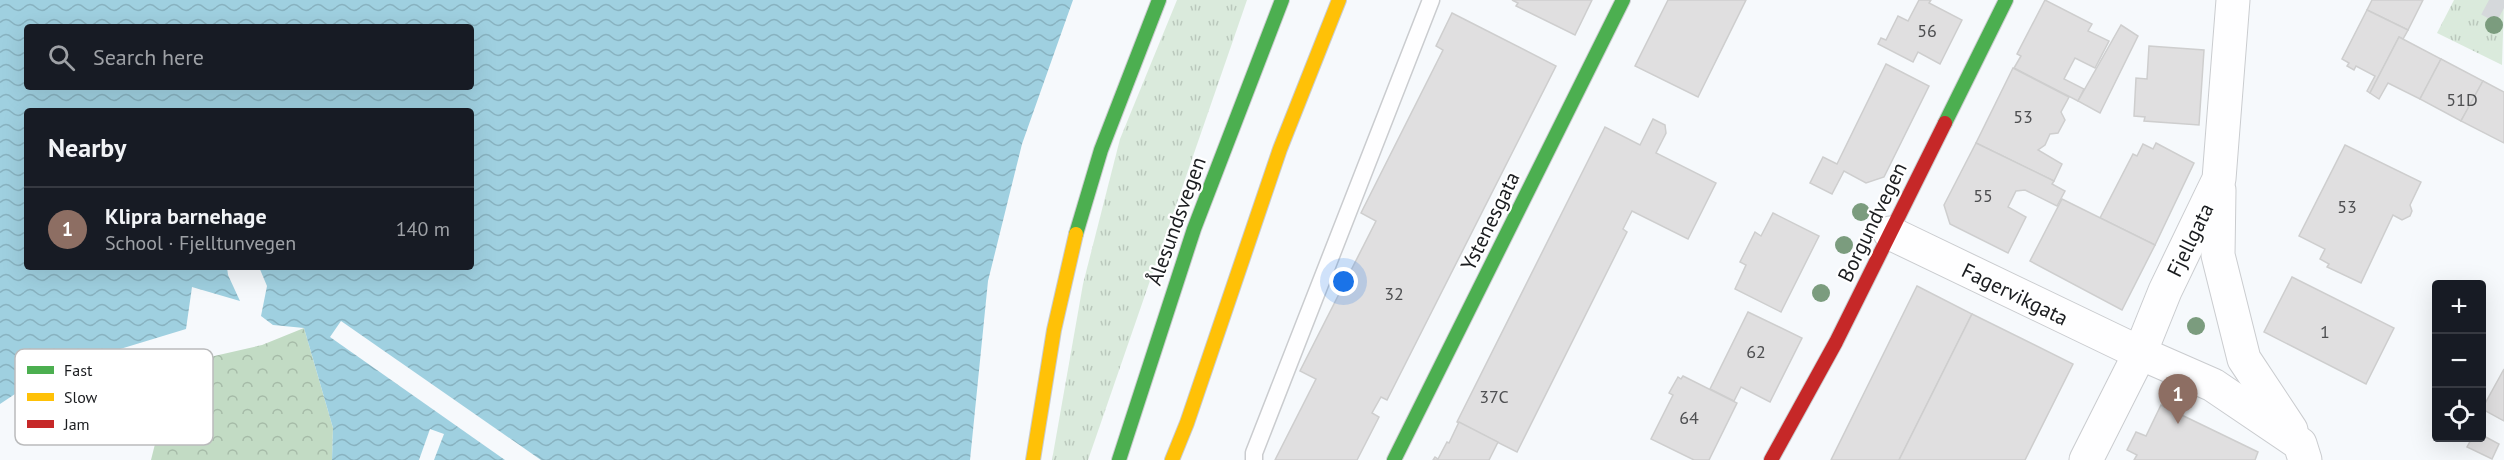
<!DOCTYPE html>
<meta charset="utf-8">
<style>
:root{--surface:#171b24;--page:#20242c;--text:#f1f3f6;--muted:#9ea1a6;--line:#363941;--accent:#67696c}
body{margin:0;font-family:"PT Sans",sans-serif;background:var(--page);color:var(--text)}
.controls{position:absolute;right:18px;bottom:18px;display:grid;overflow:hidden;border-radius:6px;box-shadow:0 6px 24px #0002}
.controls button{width:54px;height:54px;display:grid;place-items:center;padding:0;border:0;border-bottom:2px solid var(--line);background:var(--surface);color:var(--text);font:30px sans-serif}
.you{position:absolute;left:1344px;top:282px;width:21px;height:21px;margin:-15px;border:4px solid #fff;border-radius:50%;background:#1a73e8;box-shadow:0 0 0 9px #1a73e833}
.badge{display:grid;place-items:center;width:39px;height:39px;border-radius:50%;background:var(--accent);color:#fff;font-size:20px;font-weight:700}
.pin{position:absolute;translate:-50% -50px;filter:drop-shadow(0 2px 3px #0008)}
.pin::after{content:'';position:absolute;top:32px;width:21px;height:18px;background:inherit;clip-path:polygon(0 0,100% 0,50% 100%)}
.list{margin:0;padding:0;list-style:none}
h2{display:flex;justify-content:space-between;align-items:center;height:78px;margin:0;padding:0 24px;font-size:26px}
h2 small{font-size:20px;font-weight:400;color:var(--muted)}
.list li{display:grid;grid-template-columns:39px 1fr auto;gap:18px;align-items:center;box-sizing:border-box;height:84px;padding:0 24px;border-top:2px solid var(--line)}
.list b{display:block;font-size:22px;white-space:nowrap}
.list p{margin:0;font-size:20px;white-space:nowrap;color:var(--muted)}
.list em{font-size:20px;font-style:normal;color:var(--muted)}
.icon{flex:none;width:33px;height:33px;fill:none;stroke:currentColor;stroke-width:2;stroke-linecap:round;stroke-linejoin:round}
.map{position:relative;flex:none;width:2504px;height:460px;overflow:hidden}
.search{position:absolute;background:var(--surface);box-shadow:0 6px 24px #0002;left:24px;top:24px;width:450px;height:66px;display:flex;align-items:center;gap:15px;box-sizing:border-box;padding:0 21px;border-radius:6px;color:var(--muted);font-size:22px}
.panel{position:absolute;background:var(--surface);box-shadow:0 6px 24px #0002;left:24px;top:108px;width:450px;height:162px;border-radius:6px}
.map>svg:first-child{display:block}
.grass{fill:url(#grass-tufts)}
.forest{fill:url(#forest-crowns)}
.water{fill:url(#water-waves);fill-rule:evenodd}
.pier{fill:#f6f9fc}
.building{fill:#e0dfe0;stroke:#cecece;stroke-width:1.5}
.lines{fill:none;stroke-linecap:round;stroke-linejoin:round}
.highway-tunnel{stroke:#d5d8db;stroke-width:33;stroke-dasharray:33 16;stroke-linecap:butt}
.lane-casing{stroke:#cacccf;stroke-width:19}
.street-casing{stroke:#cacccf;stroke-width:35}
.fast-casing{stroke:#cacccf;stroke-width:16}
.slow-casing{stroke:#cacccf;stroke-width:16}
.jam-casing{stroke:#cacccf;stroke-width:16}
.lane{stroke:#fefeff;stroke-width:16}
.street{stroke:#fefeff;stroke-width:33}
.fast{stroke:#4caf50;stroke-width:14}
.slow{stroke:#ffc107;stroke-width:14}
.jam{stroke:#c62828;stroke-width:14}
.tree{fill:#7b9c7e}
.labels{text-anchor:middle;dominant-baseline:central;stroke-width:4.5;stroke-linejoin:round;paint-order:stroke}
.number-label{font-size:18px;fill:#4e4f51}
.street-label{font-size:21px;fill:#1a1c1f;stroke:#fff}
.key{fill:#fff;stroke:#babbbc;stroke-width:1.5}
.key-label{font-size:16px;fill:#1a1c1f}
</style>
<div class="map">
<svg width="2504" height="460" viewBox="0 0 2504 460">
<defs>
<pattern id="grass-tufts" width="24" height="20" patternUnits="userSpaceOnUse" patternTransform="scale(1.5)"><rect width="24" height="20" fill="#daeadc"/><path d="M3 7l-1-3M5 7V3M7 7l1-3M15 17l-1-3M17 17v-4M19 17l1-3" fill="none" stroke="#bac8bc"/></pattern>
<pattern id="forest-crowns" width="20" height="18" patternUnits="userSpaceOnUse" patternTransform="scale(1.5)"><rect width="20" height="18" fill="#c2dbc4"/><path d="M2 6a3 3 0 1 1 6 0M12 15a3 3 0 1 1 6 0" fill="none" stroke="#a6bba8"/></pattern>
<pattern id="water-waves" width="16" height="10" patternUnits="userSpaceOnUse" patternTransform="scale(1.5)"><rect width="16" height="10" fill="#9fd0e0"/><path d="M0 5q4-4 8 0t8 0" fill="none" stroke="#88b2c0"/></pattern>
</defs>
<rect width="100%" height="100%" fill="#f6f9fc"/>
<g class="grass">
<polygon points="1177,0 1247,0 1088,460 1052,460 1083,284 1120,139"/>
<polygon points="2454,0 2504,0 2502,65 2437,33"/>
</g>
<polygon class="forest" points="304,328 333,428 332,460 151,460 155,444 145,417 155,380 188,362 262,345"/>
<path class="water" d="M0 0H1073L1022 144 988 281 970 460H332L333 428 304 328 273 325 261 316 267 286 259 267H471V111H27V267H227L228 275 240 301 192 287 186 329 51 370 0 404ZM27 27H471V87H27Z"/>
<g class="pier">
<polygon points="341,321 541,460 505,460 330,337"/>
<polygon points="430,429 444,434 434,460 419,460"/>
</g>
<g class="building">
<polygon points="1512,0 1592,0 1575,35 1516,6 1518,3"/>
<polygon points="1668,0 1746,0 1698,97 1635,66"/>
<polygon points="1919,0 1931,0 1929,3 1962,20 1940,64 1918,52 1913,62 1878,44 1881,38 1886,40 1898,16 1908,21"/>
<polygon points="2045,0 2092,24 2088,31 2109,41 2095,68 2075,58 2064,79 2084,89 2078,101 2014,68 2021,56 2017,54"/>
<polygon points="2372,0 2423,0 2408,30 2367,10"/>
<polygon points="2367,10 2408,30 2403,39 2399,37 2370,93 2367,91 2375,76 2356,66 2354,70 2347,66 2349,63 2342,59"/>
<polygon points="1452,13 1556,66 1387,400 1381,397 1372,413 1379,417 1357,460 1275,460 1316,379 1300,371 1376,221 1361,213 1443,50 1436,46"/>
<polygon points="2121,25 2138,36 2100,113 2078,101"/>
<polygon points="2399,37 2441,59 2420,99 2388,83 2379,99 2370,93"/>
<polygon points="2149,46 2204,50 2199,125 2144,121 2145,117 2134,116 2136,78 2147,79"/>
<polygon points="2441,59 2483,81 2461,121 2420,99"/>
<polygon points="1886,64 1929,86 1884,177 1866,183 1844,171 1832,194 1810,183 1823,157 1837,164"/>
<polygon points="2013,68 2069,97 2061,112 2065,120 2058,133 2050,134 2045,145 2038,150 2062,164 2054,181 1976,143"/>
<polygon points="2483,81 2504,92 2504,143 2461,121"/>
<polygon points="1653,119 1665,125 1666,133 1656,153 1716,183 1688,239 1632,211 1623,229 1627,232 1517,452 1457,422 1605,127 1640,145"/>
<polygon points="1976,143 2054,181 2052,184 2065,191 2057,206 2025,190 2016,191 2008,207 2026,217 2008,253 1950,224 1944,205"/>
<polygon points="2156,143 2194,163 2155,245 2100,218 2133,154 2137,156 2143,144 2153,149"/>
<polygon points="2345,145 2421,182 2410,205 2412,211 2410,216 2402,220 2393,215 2361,283 2327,267 2329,264 2320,259 2325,249 2299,236"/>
<polygon points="2062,199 2155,245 2122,310 2030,261"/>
<polygon points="1773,213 1819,236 1781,312 1735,289 1746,265 1740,262 1755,232 1761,236"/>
<polygon points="2292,277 2394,328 2366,384 2264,332"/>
<polygon points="1917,286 1972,314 1899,460 1831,460"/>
<polygon points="1748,312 1802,338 1770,402 1741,387 1734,401 1710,389"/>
<polygon points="1972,314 2073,364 2025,460 1899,460"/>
<polygon points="2504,369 2504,421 2482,409"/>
<polygon points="1683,376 1737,403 1709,460 1694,460 1651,439 1673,395 1669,393 1678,377 1681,379"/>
<polygon points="2161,405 2258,452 2255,460 2134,460 2137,455 2127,450 2136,432 2146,436"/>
<polygon points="1459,422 1498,442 1489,460 1433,460 1435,457 1438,459 1447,442 1449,443"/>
<polygon points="2482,435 2499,444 2492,459 2467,447 2472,438 2482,438"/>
</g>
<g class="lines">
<polyline class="highway-tunnel" points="2489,0 2504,8"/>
<defs>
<polyline id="lane" points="1254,460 1254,453 1431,0"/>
<g id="street">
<polyline points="2219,190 2218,255 2244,359 2291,430"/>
<polyline points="1890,233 2140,353 2213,385 2300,444 2305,460"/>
<polyline points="2086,460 2140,353 2165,291 2219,179 2233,0"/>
</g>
<g id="fast">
<polyline points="1945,123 2006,0"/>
<polyline points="1076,234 1101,150 1159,0"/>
<polyline points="1119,460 1194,229 1282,0"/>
<polyline points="1394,460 1623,0"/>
</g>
<g id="slow">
<polyline points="1033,460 1054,330 1076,234"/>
<polyline points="1172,460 1187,423 1280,149 1339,0"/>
</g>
<polyline id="jam" points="1771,460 1836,342 1945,123"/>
</defs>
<use href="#lane" class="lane-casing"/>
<use href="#street" class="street-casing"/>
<use href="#fast" class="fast-casing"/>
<use href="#slow" class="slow-casing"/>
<use href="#jam" class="jam-casing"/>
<use href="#lane" class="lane"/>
<use href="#street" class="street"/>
<use href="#fast" class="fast"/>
<use href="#slow" class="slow"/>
<use href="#jam" class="jam"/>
</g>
<g class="tree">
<circle cx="2494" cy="25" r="9"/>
<circle cx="1861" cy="212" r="9"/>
<circle cx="1844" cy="245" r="9"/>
<circle cx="1821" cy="293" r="9"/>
<circle cx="2196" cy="326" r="9"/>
</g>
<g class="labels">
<g class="number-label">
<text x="1927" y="30">56</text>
<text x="2462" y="99">51D</text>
<text x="2023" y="116">53</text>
<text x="1983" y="195">55</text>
<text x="2347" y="206">53</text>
<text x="1394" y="293">32</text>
<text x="2325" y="331">1</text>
<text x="1756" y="351">62</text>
<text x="1494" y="396">37C</text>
<text x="1689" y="417">64</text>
</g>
<g class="street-label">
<text transform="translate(1176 221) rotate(-70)">Ålesundsvegen</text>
<text transform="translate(1490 221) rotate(-64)">Ystenesgata</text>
<text transform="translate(1872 222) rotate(-64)">Borgundvegen</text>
<text transform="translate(2190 240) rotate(-64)">Fjellgata</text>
<text transform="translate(2015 294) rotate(26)">Fagervikgata</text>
</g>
</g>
<rect x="15" y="349" width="198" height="96" rx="9" class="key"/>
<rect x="27" y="366" width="27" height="8" fill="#4caf50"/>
<rect x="27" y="393" width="27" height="8" fill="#ffc107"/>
<rect x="27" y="420" width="27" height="8" fill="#c62828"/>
<g class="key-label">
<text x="64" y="376">Fast</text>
<text x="64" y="403">Slow</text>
<text x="64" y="430">Jam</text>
</g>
</svg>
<div class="controls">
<button>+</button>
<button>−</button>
<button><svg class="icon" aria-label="locate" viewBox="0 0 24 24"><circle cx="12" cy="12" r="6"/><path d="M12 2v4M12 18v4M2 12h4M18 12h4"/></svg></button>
</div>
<div class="you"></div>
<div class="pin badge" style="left:2178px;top:424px;background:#8d6e63">1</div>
<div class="search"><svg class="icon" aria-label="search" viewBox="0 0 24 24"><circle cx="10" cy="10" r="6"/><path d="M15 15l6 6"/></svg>Search here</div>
<section class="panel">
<h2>Nearby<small></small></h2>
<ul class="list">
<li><span class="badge" style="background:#8d6e63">1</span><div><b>Klipra barnehage</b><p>School · Fjelltunvegen</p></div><em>140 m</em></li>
</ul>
</section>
</div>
